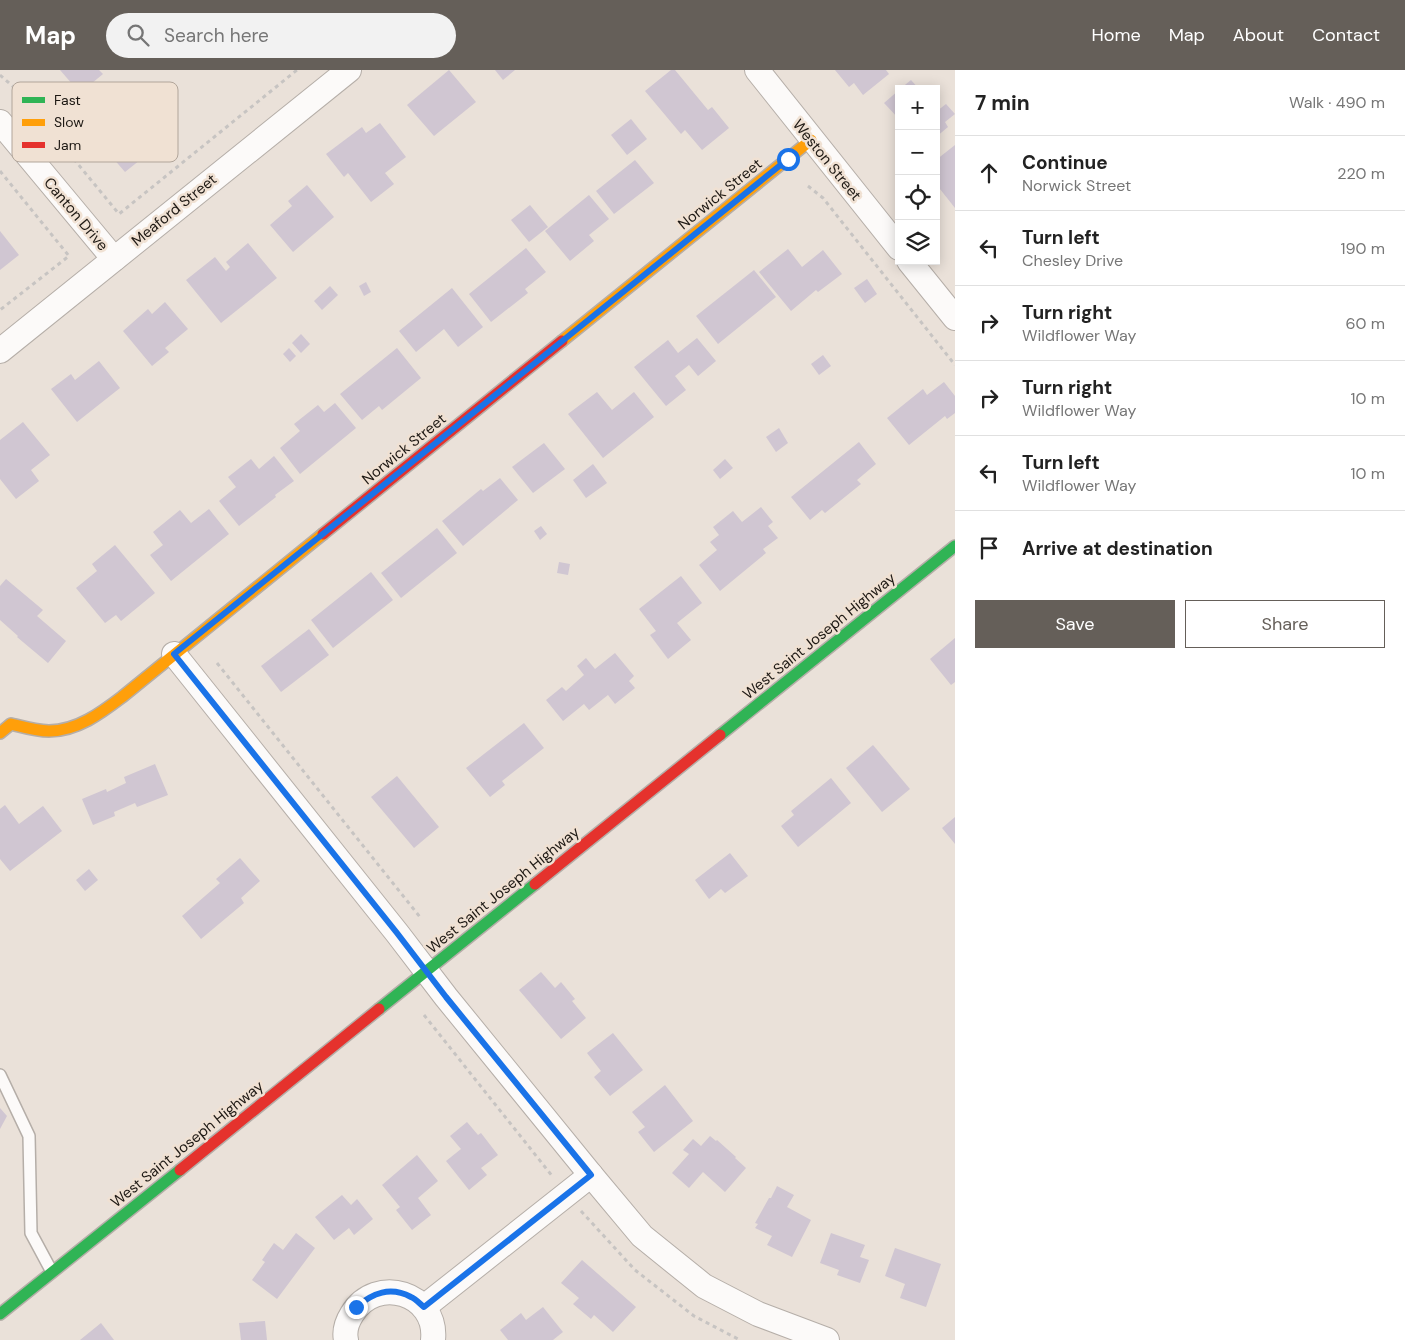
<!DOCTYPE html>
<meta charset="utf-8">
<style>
:root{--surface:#fff;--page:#f2f2f2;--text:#222;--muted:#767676;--line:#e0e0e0;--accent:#655f59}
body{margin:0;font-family:"DM Sans",sans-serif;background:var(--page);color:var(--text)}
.controls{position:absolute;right:15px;top:15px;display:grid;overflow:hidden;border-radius:0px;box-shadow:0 2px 12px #0003}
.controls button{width:45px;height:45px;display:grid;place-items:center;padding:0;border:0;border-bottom:1px solid var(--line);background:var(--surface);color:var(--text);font:25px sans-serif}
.stop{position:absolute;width:15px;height:15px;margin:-11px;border:4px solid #1a73e8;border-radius:50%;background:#fff}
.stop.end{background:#1a73e8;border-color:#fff;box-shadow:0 1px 5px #0008}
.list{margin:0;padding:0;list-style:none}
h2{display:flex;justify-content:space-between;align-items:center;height:65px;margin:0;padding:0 20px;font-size:21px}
h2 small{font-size:16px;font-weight:400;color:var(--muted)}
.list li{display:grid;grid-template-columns:32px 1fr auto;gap:15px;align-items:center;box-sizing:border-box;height:75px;padding:0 20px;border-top:1px solid var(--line)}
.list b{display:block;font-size:19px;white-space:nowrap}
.list p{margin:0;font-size:16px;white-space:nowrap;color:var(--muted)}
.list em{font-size:16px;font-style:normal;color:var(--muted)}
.actions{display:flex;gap:10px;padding:15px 20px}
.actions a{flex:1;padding:11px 0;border:1px solid var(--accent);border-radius:0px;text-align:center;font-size:18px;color:var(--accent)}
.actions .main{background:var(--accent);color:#fff}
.icon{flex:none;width:28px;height:28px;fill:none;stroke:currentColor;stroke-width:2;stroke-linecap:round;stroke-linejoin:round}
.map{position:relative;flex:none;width:955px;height:1270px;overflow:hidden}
header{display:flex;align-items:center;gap:30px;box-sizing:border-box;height:70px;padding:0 25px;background:var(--accent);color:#fff}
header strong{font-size:24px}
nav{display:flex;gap:28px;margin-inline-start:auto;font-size:18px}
.search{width:350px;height:45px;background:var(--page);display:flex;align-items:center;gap:12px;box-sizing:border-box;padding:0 18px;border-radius:28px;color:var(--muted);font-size:19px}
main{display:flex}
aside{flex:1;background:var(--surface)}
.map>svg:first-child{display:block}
.building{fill:#d0c6d2}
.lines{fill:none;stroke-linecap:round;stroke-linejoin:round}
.lane-casing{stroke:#b5aea8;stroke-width:14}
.street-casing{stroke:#b5aea8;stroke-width:26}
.fast-casing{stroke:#b5aea8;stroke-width:14}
.slow-casing{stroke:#b5aea8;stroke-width:14}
.jam-casing{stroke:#b5aea8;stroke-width:14}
.path{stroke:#c7c4c2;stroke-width:3;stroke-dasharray:4 4;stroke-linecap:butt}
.lane{stroke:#fcfaf9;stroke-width:11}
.street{stroke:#fcfaf9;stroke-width:24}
.fast{stroke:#30b455;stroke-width:11}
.slow{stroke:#ff9f0a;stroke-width:11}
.jam{stroke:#e5322d;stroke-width:11}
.route{stroke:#1a73e8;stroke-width:6}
.labels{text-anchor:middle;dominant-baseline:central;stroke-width:5;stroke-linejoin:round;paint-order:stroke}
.street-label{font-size:15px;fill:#1e1914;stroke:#f0e1d3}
.key{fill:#f0e1d3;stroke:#b1a59a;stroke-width:1}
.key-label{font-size:14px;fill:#1e1914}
</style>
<header>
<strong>Map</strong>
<div class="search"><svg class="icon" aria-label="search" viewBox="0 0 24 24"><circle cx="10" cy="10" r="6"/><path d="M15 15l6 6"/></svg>Search here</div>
<nav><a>Home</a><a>Map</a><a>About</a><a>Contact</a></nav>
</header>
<main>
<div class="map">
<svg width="955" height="1270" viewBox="0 0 955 1270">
<rect width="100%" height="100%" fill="#eae1d9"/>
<g class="building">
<polygon points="60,0 99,0 103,4 80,23"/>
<polygon points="449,0 476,32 434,66 407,35"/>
<polygon points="495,0 515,0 503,10"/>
<polygon points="671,0 675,0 708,40 712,37 729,58 702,80 685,60 681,64 645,21"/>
<polygon points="835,0 886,0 889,4 863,25 854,13 849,17"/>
<polygon points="911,10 919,19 900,19"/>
<polygon points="899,20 899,49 884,33"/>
<polygon points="140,25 166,58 155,67 160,74 125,102 106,80 111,77 88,48 111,29 121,41"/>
<polygon points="946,34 955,44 945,52 948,57 936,67 936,39 937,41"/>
<polygon points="631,49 647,69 627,85 611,65"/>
<polygon points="380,53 406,87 385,103 394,114 371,132 348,103 344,107 326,84 362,57 366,63"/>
<polygon points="955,75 955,138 936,114 939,112 936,108 936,90"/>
<polygon points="635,90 654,113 614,144 596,121"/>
<polygon points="307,115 334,147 293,182 270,155 292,136 288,131"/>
<polygon points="589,125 609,149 589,165 594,171 570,191 545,161"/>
<polygon points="530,135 548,157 529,172 511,150"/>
<polygon points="0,161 19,185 0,200"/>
<polygon points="248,173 277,208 221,253 186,210 215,187 226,201 230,197 226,192"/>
<polygon points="526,178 546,202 525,219 528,223 491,252 469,224"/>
<polygon points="788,179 802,197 823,180 842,204 818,222 816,220 791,241 759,202"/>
<polygon points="754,200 776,227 718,274 696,246"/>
<polygon points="867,209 877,224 865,233 854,218"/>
<polygon points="366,212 371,222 364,226 359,216"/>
<polygon points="330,216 338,225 322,240 314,231"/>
<polygon points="452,218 483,257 458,277 444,259 416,282 399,261"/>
<polygon points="165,232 188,259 165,278 169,282 152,296 123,261 148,239 152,244"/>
<polygon points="301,264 310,274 301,283 292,273"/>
<polygon points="697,268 716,291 698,306 689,295 675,306 686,320 666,336 634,297 668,270 678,283"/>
<polygon points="289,278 296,286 290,292 283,284"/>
<polygon points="397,278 421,308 382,340 379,336 362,350 340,324"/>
<polygon points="823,285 831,296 819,305 811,294"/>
<polygon points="99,291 120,318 77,352 51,319 71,304 75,310"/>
<polygon points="944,312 955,326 955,343 947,349 945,346 909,375 887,348 923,319 927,325"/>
<polygon points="597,322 612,340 634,322 654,347 603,388 568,344"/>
<polygon points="335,333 356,358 300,404 280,378 300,361 294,354 318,335 324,342"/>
<polygon points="23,352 50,385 31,400 39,411 16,429 0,409 0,370"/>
<polygon points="779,358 788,373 776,382 766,367"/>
<polygon points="859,372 876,394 857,410 861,414 825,443 822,440 810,450 791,427"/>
<polygon points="544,373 565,399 533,423 512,397"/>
<polygon points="274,386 294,411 275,425 276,427 239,456 219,431 236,417 228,407 251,389 259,399"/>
<polygon points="725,389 733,398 720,409 713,400"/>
<polygon points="593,394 607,413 586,428 573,410"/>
<polygon points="500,408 518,430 463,476 442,451 481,419 483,421"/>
<polygon points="761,437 773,452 768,456 778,468 763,479 766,483 720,521 699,495 717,480 710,472 719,465 713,457 733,441 742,452"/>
<polygon points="209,439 229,464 171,511 150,485 163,475 153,462 180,440 191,453"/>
<polygon points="541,456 547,464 540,470 534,461"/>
<polygon points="437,458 457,483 401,528 381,503"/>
<polygon points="115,475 155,523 121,551 116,545 105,553 76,518 97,501 92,494"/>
<polygon points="559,492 570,494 568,505 557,503"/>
<polygon points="371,502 393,530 333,578 311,550"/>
<polygon points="681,506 702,533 677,553 691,570 668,589 650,565 656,561 639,539"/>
<polygon points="6,509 43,540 37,546 66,571 48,593 17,567 18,566 0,550 0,516"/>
<polygon points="309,559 329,585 281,622 261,596"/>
<polygon points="955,568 955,612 951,615 930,589"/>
<polygon points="615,583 634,606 629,611 635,618 615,634 608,625 589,640 584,634 563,651 546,630 562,617 566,621 584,605 577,596 586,588 595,599"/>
<polygon points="524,653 544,678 502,711 505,715 490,727 466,698"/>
<polygon points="873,675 910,719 882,742 846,698"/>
<polygon points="155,694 168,725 137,737 135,733 114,742 115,746 93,755 82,729 106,719 107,722 126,713 124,707"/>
<polygon points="397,706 439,757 414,778 371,727"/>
<polygon points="831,708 851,733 798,777 781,756 794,745 791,741"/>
<polygon points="5,735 19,754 43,736 62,761 10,801 0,789 0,739"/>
<polygon points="955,747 955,774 942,758"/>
<polygon points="730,783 748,806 725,823 721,819 709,829 695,810"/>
<polygon points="240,788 260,811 241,828 244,833 201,869 182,846 220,813 216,809"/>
<polygon points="89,799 98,810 85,821 76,810"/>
<polygon points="541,902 555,918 561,912 575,929 572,931 586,948 561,969 519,920"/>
<polygon points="613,963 643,1000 610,1026 594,1007 601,1001 587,983"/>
<polygon points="665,1015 693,1051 654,1082 638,1062 645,1057 632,1042"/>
<polygon points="0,1038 7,1046 0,1059"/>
<polygon points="467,1052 478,1065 481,1063 498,1085 481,1098 487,1105 469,1120 446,1091 461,1079 450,1066"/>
<polygon points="710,1066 716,1071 717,1070 736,1087 735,1088 746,1098 725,1122 703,1102 689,1118 672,1103 689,1084 683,1080 693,1069 701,1076"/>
<polygon points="417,1085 438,1111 418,1128 431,1145 412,1160 396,1140 400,1137 382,1115"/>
<polygon points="777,1116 794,1125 787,1137 811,1150 792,1187 767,1175 772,1166 755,1158 758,1154 755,1153 769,1128 771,1128"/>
<polygon points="342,1125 351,1135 357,1129 373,1149 354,1165 349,1158 334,1170 315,1147"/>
<polygon points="296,1163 315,1178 277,1229 252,1210 265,1192 262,1190 274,1173 283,1180"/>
<polygon points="831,1163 865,1175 860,1187 869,1190 860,1213 837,1205 839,1200 820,1193"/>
<polygon points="895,1178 941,1194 926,1237 900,1228 905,1214 885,1206"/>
<polygon points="582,1190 636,1237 613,1262 594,1245 591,1249 573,1234 579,1228 561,1213"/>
<polygon points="543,1237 563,1262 553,1270 508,1270 500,1260 521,1243 526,1250"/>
<polygon points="265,1251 267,1270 241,1270 239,1253"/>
<polygon points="101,1253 114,1270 80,1270"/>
</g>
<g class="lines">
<defs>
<polyline id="lane" points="0,1005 29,1066 31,1163 52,1202"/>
<g id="street">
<polyline points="757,0 899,178"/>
<polyline points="0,52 114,189"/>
<polyline points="909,191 955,248"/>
<polyline points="0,281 349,0"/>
<polyline points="174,584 397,863 446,927 591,1105 642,1166 704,1216 758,1244 827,1270"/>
<polyline points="424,1237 591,1105"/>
<path d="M346 1270C344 1261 347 1252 352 1244 376 1204 438 1223 433 1270"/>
</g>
<g id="fast">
<polyline points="720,665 955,476"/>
<polyline points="379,939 535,814"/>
<polyline points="0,1244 180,1100"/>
</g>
<g id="slow">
<polyline points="562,271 811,70"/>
<path d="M0 663 11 654C23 657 37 661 49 661 77 661 101 643 122 627L323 464"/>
</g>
<g id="jam">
<polyline points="323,464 562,271"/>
<polyline points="535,814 720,665"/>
<polyline points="180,1100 379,939"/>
</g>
</defs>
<use href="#lane" class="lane-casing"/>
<use href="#street" class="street-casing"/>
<use href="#fast" class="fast-casing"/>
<use href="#slow" class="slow-casing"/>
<use href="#jam" class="jam-casing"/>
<g class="path">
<polyline points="0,5 17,20 119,144 297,0"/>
<polyline points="0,101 69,186 0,240"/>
<polyline points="808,116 823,128 955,295"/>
<polyline points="217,593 420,847"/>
<polyline points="424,945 553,1107"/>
<polyline points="581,1141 635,1200 694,1246 740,1270"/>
</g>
<use href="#lane" class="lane"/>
<use href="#street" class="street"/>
<use href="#fast" class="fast"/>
<use href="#slow" class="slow"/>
<use href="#jam" class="jam"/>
</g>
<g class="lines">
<path class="route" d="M356 1237C373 1223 390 1216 411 1227 416 1229 420 1234 424 1237L591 1105 446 927 397 863 174 584 788 89"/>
</g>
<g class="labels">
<g class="street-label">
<text transform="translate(827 90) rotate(51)">Weston Street</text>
<text transform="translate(720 124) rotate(-39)">Norwick Street</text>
<text transform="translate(174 140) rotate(-39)">Meaford Street</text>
<text transform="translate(76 144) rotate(50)">Canton Drive</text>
<text transform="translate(404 379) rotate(-39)">Norwick Street</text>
<text transform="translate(819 566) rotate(-39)">West Saint Joseph Highway</text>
<text transform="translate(503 820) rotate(-39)">West Saint Joseph Highway</text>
<text transform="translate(187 1074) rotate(-39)">West Saint Joseph Highway</text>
</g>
</g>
<rect x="12" y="12" width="166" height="80" rx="8" class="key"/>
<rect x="22" y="27" width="23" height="6" fill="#30b455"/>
<rect x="22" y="49" width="23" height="7" fill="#ff9f0a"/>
<rect x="22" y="72" width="23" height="6" fill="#e5322d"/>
<g class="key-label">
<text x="54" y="35">Fast</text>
<text x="54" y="57">Slow</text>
<text x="54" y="80">Jam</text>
</g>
</svg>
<div class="controls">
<button>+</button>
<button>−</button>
<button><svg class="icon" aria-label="locate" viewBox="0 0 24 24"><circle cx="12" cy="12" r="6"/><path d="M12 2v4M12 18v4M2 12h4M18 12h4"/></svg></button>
<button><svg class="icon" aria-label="layers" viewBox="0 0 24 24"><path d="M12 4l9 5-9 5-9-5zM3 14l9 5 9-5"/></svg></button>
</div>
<div class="stop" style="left:788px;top:89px"></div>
<div class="stop end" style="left:356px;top:1237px"></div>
</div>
<aside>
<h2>7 min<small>Walk · 490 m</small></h2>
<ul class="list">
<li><svg class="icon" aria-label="ahead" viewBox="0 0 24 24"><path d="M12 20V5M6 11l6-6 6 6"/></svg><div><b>Continue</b><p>Norwick Street</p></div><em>220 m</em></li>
<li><svg class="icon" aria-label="left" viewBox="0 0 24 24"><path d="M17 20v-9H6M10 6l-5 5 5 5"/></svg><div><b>Turn left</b><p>Chesley Drive</p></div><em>190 m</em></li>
<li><svg class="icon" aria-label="right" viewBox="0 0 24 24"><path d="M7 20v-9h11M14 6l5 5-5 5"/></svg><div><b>Turn right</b><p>Wildflower Way</p></div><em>60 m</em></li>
<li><svg class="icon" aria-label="right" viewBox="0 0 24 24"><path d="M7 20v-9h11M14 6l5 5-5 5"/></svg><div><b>Turn right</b><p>Wildflower Way</p></div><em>10 m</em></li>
<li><svg class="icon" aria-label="left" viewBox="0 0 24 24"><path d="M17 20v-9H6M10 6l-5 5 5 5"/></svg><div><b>Turn left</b><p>Wildflower Way</p></div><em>10 m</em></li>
<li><svg class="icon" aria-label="arrive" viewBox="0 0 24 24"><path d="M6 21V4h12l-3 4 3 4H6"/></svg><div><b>Arrive at destination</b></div></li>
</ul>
<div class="actions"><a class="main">Save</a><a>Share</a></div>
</aside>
</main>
